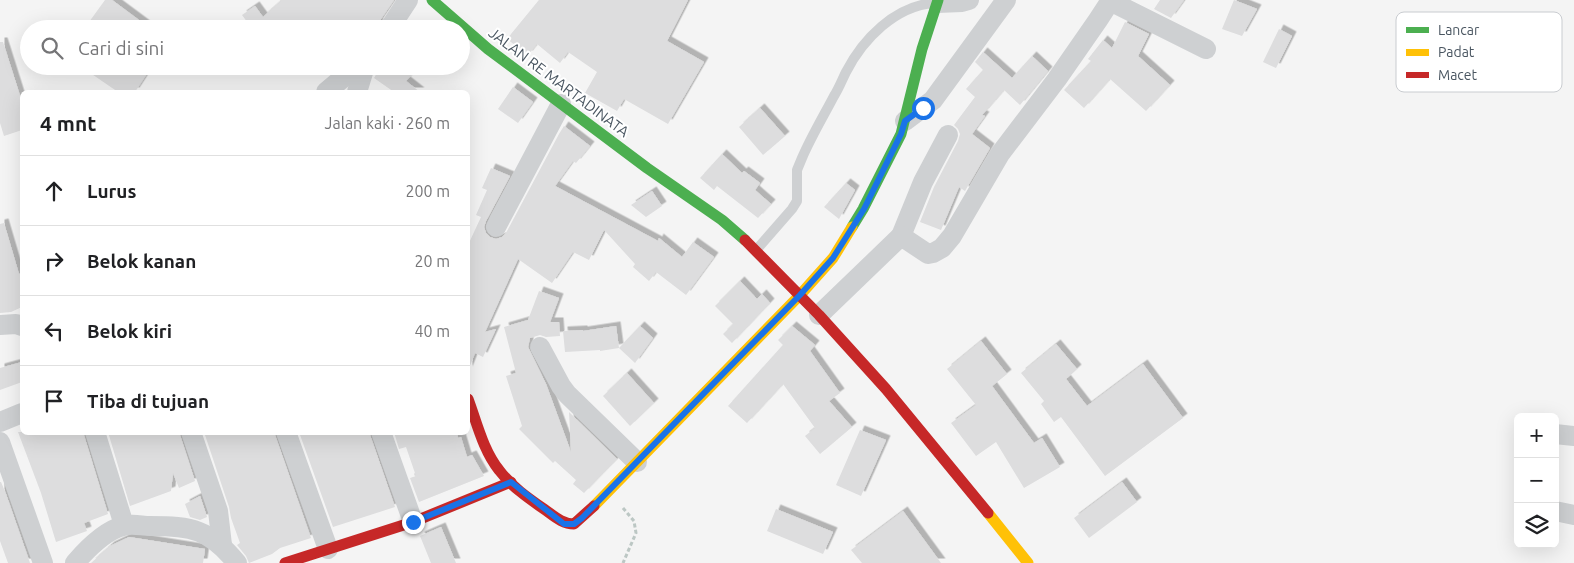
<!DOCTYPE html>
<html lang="id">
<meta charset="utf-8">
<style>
:root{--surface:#fff;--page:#f2f2f2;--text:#202124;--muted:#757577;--line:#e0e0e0}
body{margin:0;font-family:Ubuntu,sans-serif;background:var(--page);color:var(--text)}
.controls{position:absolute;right:15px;bottom:15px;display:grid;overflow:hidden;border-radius:8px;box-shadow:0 5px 20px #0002}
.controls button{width:45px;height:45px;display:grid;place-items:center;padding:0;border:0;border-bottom:1px solid var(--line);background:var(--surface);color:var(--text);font:25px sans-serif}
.stop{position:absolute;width:15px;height:15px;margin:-11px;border:4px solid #1a73e8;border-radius:50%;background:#fff}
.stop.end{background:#1a73e8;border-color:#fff;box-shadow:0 1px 5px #0008}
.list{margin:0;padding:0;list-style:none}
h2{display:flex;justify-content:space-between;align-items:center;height:65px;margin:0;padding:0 20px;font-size:21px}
h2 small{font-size:16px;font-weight:400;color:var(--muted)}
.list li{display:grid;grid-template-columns:32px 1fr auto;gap:15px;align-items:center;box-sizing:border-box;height:70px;padding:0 20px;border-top:1px solid var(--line)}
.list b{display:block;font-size:19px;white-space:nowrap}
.list em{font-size:16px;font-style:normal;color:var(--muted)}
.icon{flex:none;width:28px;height:28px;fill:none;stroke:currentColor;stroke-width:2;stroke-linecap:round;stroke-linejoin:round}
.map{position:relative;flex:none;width:1574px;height:563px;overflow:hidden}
.search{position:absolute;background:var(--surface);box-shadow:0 5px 20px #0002;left:20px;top:20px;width:450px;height:55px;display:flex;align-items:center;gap:12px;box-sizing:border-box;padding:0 18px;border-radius:28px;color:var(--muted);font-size:19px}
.panel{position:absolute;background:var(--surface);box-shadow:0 5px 20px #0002;left:20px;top:90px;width:450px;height:345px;border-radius:8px}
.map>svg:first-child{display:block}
.building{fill:#ddddde;filter:url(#shadow)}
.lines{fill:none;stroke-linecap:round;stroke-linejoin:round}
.path{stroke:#bcc7c4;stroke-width:3;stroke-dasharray:4 2.5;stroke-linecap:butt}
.lane{stroke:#ced0d2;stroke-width:10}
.street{stroke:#ced0d2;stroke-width:20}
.fast{stroke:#4caf50;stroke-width:11}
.slow{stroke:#ffc107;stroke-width:11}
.jam{stroke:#c62828;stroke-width:11}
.route{stroke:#1a73e8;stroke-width:6}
.labels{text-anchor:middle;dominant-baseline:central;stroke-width:4;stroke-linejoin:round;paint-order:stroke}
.street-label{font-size:15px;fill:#4a5661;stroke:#fff}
.key{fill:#fff;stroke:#c9ccd0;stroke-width:1}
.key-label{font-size:14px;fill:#4a5661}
</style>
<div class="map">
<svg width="1574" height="563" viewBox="0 0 1574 563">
<defs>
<filter id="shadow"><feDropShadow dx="4.5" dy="-4.5" stdDeviation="0" flood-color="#0004"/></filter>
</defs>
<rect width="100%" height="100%" fill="#f4f4f4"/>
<g class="building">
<polygon points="105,0 112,0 151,29 84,29"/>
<polygon points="282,0 394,0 379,22 377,29 249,29 251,27 242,15 255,6 263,17"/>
<polygon points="539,0 688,0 667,41 704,62 668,124 624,99 617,111 585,93 597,72 568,52 560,63 537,44 528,55 507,39"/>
<polygon points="1160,0 1184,0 1171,18 1154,9"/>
<polygon points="1234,0 1257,9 1242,36 1222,29"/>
<polygon points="1125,22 1149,34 1138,56 1170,85 1146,111 1110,79 1084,108 1064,90 1091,61 1088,59 1103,40 1112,48"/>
<polygon points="1279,29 1292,36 1276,68 1263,62"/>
<polygon points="0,42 3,42 22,102 22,130 4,136 0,123"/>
<polygon points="983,52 1012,78 1032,56 1048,71 1020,105 1004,90 982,115 985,116 972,134 990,148 965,191 959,187 941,230 920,222 934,187 958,141 960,134 958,129 954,125 975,97 966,89 983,70 975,62"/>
<polygon points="80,66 152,66 135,92 118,92"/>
<polygon points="381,66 420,66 406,81 420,92 394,92 374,78"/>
<polygon points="513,87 533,102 518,123 498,109"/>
<polygon points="760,108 785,136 763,155 739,127"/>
<polygon points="564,126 590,146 576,163 573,161 555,186 658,241 659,238 682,257 693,242 714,257 686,295 656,272 649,281 633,267 635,264 604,230 589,260 573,252 552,283 518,259 485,332 496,329 483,357 475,353 468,371 468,245 481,217 476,215 487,190 482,188 491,168 510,176 486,221 484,227 486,233 490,237 496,239 502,237 506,233 559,134"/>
<polygon points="722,154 742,173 744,171 760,183 755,190 771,204 758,218 717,186 714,190 700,178"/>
<polygon points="846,183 855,190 839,219 824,207"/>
<polygon points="652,191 662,206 646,217 631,205"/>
<polygon points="4,223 19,274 22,273 22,307 11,312 0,313 0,224"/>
<polygon points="740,281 757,299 762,294 770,303 732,343 723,334 733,324 715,306"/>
<polygon points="539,291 559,298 550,322 559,322 560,336 546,337 540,335 530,338 528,347 546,384 571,452 569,412 617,459 584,493 573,484 576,480 555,461 553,463 519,429 522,426 506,376 516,373 504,327 528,320"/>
<polygon points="616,326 619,348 600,351 600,350 565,352 563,331 583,330 583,331"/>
<polygon points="640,326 653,338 635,363 619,348"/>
<polygon points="792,326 815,345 810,351 840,393 829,401 852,427 820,454 805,436 815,428 783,384 747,423 728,406 783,345 778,340"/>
<polygon points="981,341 1007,374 992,386 1034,443 1042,438 1060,467 1024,488 996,442 976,456 951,423 976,405 947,369"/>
<polygon points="1056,344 1077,369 1066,379 1087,406 1143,364 1183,418 1105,476 1061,417 1054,422 1041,404 1044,401 1021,373"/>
<polygon points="22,362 22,382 0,390 0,368"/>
<polygon points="627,373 654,403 630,426 603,396"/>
<polygon points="860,430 886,440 861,496 836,485"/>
<polygon points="18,432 83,432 108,514 84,523 87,531 56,542 41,493"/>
<polygon points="108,432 179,432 195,481 179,488 173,473 171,491 130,506"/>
<polygon points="204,432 274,432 311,538 280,548 272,554 249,563 246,556 237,545 240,543 231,518 229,507"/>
<polygon points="299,432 369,432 395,507 333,527"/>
<polygon points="394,432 457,432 458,438 461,437 467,457 472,455 484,476 419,502 410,478 416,476 406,447 399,449"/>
<polygon points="0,482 1,482 6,494 30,563 8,563 0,541"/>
<polygon points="1122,482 1137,502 1089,538 1074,518"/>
<polygon points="200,496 207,517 200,520 190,517 185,504"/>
<polygon points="776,509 833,532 823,554 767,531"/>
<polygon points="903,511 941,563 862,563 851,550"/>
<polygon points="441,527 456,563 431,563 420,536"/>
<polygon points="129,537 205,549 203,563 91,563 110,546"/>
</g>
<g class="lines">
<polyline class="path" points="623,508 634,521 636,533 623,563"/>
<path class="lane" d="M757 249 792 209 797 201V170L802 158C811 137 823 117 834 96 839 88 842 80 846 72 863 39 895 6 934 3"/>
<g class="street">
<polyline points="1110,1 1206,49"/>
<polyline points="937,3 962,2 969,0"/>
<polyline points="389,29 408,0"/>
<polyline points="326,92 357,66"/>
<polyline points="357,92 365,66"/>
<polyline points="905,121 933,100 1006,0"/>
<polyline points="496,227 561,104"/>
<polyline points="901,236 923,182 948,135"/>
<polyline points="819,315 901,236 928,254 933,253 942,248 952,236 1000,154 1057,79 1098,20 1111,0"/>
<polyline points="0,325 16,324 22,326"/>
<polyline points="540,347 561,386 567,394 637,462"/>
<polyline points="0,422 22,413"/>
<polyline points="95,432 124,525"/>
<polyline points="191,432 218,511 222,545"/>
<polyline points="286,432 328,549"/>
<polyline points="381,432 413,522"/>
<polyline points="1555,434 1574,436"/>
<polyline points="0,442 43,563"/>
<polyline points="1555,511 1574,515"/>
<path d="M75 563C87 549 104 531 123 526 131 523 142 526 150 526 192 526 209 529 237 563"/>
</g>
<g class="fast">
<polyline points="432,0 488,49 647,168 722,220 745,240"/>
<polyline points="852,227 863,209 901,134 922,49 938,0"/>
</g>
<g class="slow">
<polyline points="594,506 800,295 833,258 852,227"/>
<polyline points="988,513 1028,563"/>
</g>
<g class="jam">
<polyline points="745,240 819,315 886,389 988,513"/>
<path d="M468 399C477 423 483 450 499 470 511 486 528 498 544 509 554 516 562 524 574 524L594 506"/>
<polyline points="285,563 413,522 511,482"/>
</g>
</g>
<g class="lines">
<polyline class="route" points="413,522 511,482 564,524 574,524 582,518 800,295 833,258 864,209 901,134 905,121 923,108"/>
</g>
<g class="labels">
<g class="street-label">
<text transform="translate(559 82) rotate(37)">JALAN RE MARTADINATA</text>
</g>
</g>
<rect x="1396" y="12" width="166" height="80" rx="8" class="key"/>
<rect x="1406" y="27" width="23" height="6" fill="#4caf50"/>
<rect x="1406" y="49" width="23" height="7" fill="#ffc107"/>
<rect x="1406" y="72" width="23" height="6" fill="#c62828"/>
<g class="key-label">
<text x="1438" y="35">Lancar</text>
<text x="1438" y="57">Padat</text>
<text x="1438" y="80">Macet</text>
</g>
</svg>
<div class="controls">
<button>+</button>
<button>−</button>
<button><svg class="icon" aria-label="layers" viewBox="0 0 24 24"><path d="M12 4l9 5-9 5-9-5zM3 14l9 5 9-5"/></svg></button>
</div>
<div class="stop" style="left:923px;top:108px"></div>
<div class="stop end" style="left:413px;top:522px"></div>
<div class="search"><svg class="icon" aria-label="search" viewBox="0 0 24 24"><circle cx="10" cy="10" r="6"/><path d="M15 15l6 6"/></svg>Cari di sini</div>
<section class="panel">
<h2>4 mnt<small>Jalan kaki · 260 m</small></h2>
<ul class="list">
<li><svg class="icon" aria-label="ahead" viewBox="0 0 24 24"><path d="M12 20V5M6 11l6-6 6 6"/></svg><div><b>Lurus</b></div><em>200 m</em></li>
<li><svg class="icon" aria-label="right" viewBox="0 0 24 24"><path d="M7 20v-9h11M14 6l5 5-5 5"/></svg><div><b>Belok kanan</b></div><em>20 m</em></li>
<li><svg class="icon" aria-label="left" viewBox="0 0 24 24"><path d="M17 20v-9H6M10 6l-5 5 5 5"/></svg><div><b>Belok kiri</b></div><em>40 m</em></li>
<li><svg class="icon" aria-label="arrive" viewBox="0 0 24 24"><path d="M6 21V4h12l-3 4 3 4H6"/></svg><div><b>Tiba di tujuan</b></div></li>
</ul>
</section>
</div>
